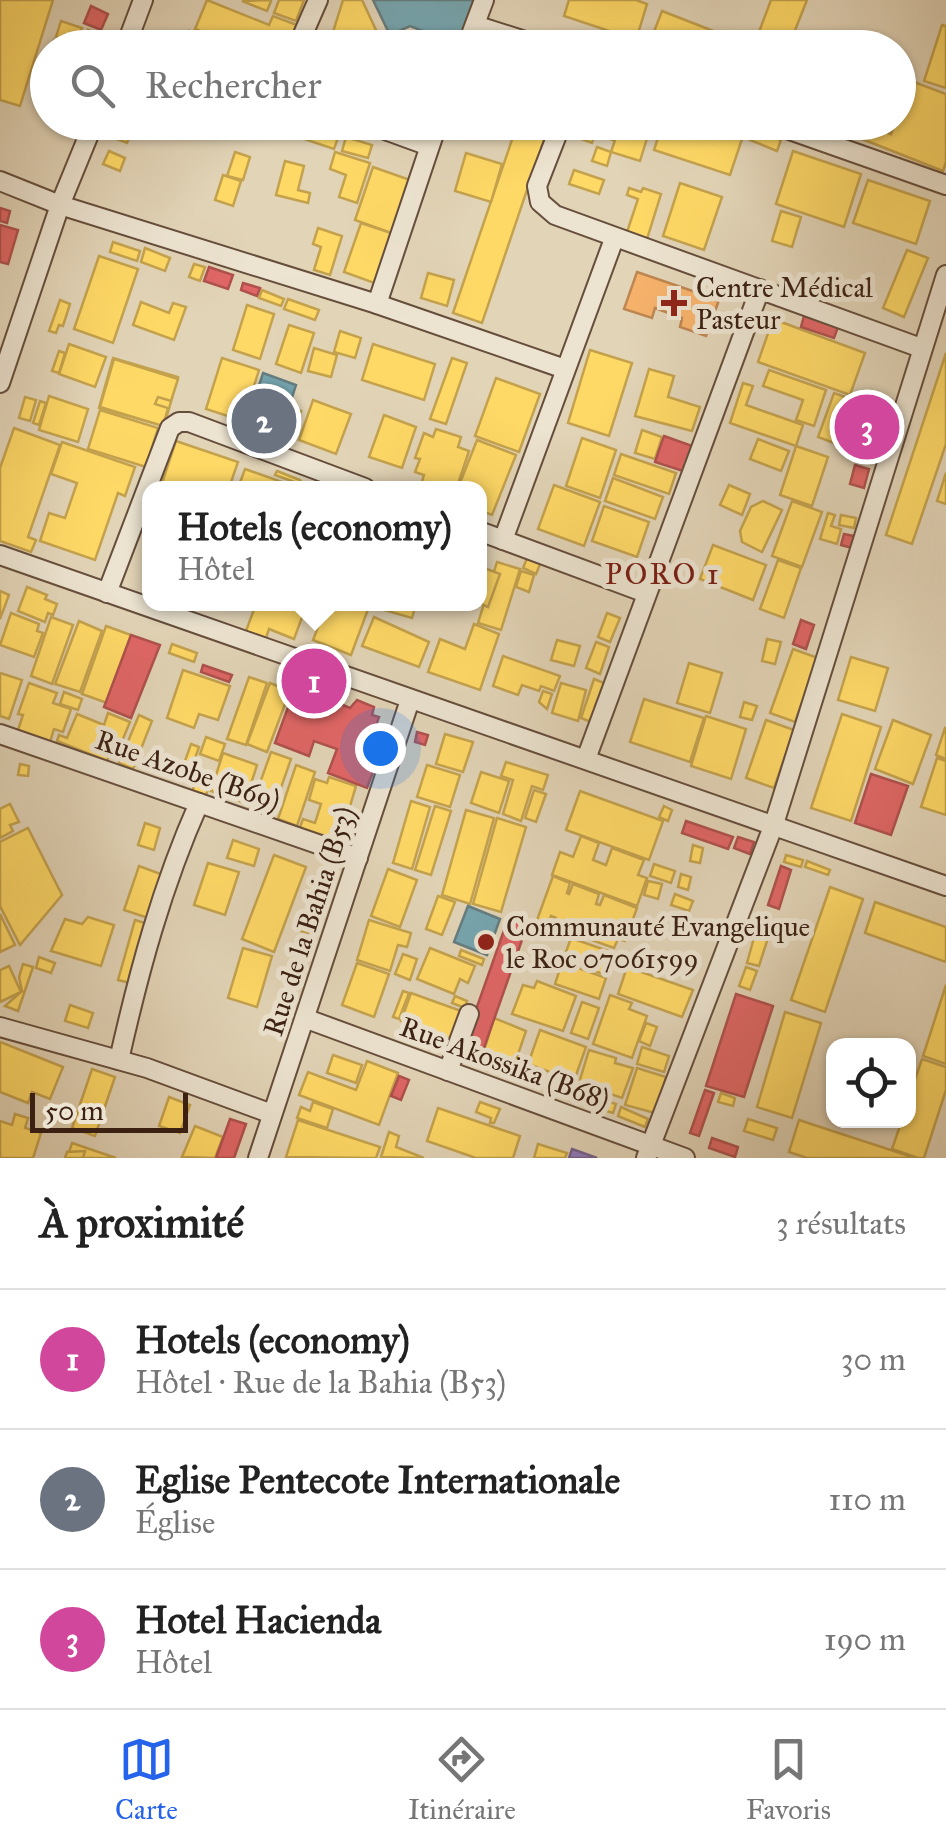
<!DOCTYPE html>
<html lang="fr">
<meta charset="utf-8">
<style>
:root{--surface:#fff;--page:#f6f6f6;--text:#222;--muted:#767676;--line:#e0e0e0;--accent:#2563eb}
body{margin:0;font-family:"IM FELL Great Primer",serif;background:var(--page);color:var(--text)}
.controls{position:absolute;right:30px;bottom:30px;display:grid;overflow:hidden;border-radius:20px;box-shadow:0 2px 8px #0004}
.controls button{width:90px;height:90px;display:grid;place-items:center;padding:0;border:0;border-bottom:2px solid var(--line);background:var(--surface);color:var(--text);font:50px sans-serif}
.scale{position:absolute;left:30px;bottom:25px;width:158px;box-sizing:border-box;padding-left:10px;border:5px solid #3c2113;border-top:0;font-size:28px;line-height:35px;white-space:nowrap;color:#3c2113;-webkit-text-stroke:8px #ece3d0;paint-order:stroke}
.you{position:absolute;left:380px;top:748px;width:35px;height:35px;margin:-25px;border:8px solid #fff;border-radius:50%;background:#1a73e8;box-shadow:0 0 0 15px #1a73e833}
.badge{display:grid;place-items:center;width:65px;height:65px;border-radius:50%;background:var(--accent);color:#fff;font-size:32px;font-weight:700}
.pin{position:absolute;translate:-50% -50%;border:5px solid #fff;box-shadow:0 2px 10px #0006}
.popup{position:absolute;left:142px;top:481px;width:345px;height:130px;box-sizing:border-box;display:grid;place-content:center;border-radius:20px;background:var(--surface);filter:drop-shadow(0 2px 8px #0005);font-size:32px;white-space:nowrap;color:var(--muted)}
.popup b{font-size:38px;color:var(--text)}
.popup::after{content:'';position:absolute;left:50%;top:100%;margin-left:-20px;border:20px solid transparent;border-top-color:var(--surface)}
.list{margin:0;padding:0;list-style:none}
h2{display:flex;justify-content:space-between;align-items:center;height:130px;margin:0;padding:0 40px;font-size:42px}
h2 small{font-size:32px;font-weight:400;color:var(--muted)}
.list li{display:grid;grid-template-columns:65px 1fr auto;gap:30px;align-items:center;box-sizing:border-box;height:140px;padding:0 40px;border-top:2px solid var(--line)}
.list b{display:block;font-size:38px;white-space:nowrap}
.list p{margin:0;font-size:32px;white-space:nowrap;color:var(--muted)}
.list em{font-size:32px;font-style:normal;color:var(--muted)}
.icon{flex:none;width:55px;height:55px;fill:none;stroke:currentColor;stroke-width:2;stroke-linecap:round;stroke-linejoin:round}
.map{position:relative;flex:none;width:946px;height:1158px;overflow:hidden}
.search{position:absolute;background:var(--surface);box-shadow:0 2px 8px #0004;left:30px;right:30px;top:30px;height:110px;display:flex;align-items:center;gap:25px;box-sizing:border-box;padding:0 35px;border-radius:55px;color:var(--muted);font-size:38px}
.sheet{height:550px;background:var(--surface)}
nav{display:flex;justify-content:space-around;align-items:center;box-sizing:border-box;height:140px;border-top:2px solid var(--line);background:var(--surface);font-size:28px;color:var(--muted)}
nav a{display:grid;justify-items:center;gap:5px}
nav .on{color:var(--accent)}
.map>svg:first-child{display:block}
.homes{fill:#ffd966;stroke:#c4a24d;stroke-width:2.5}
.shops{fill:#e06666;stroke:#af514d;stroke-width:2.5}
.offices{fill:#8e7cc3;stroke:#75618e;stroke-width:2.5}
.health{fill:#f6b26b;stroke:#be8651;stroke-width:2.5}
.public{fill:#76a5af;stroke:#657d80;stroke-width:2.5}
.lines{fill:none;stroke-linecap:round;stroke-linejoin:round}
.street-casing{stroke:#664e3c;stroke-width:22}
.street{stroke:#ece3d0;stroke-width:18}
.poi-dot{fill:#8f2418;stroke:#ece3d0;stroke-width:4}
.labels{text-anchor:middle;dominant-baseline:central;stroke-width:10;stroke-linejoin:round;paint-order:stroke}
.poi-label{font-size:28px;fill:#3c2113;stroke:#ece3d0;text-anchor:start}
.street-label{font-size:28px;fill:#3c2113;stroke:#ece3d0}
.neighbourhood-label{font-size:30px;letter-spacing:2.5px;fill:#7a1f14;stroke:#ece3d0}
</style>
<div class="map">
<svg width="946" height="1158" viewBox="0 0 946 1158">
<rect width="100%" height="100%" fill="#e2d4b7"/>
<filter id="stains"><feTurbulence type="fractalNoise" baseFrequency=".002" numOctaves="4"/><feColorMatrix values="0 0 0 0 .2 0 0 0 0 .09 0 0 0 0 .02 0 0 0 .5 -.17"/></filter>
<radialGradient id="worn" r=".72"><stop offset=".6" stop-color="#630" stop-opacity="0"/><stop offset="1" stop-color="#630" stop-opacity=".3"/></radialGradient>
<g class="homes">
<polygon points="0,0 53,0 20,106 0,100"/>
<polygon points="207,0 269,25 273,16 297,25 288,48 240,48 195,29"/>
<polygon points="269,0 271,1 267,11 242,1"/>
<polygon points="279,0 304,0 296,21 274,13"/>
<polygon points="343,0 362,0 376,30 341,48 328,48"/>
<polygon points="569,0 636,0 647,4 636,40 564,16"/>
<polygon points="771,0 807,0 788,48 753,48"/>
<polygon points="662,11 734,39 730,48 673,48 651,39"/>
<polygon points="61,21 82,28 76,44 56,37"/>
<polygon points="942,25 946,26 946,88 924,81"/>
<polygon points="88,30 101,35 96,48 83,44"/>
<polygon points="397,38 402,48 379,48"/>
<polygon points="54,40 76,47 76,48 52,48"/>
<polygon points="48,60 48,88 39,85"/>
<polygon points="898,76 946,94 946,162 943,171 819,122 898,122"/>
<polygon points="114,122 133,127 127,143 109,136"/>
<polygon points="518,122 550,122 482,323 453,313"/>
<polygon points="587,122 599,122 592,143 581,139"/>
<polygon points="602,122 619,122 613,140 598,134"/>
<polygon points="621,122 652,122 640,161 611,152"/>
<polygon points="663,122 705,122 743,136 730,175 654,150"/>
<polygon points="880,122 895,122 891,134 878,129"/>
<polygon points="303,123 339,135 334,149 298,137"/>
<polygon points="753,130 781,140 777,151 750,140"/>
<polygon points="346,137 372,145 368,158 342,151"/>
<polygon points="597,147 611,152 607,166 592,161"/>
<polygon points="109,151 125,158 120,171 103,164"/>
<polygon points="793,151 861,174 844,227 776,204"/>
<polygon points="235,152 250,157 243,180 227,176"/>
<polygon points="335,152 370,163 357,203 339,197 346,175 330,169"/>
<polygon points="466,153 502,164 491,202 455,191"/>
<polygon points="285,161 304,166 298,190 310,193 308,203 276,195"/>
<polygon points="373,167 413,181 394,234 355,220"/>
<polygon points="574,170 604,180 599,194 569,184"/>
<polygon points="223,175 241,181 233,206 215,200"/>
<polygon points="868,180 930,201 916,244 853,223"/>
<polygon points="680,183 722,197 704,250 663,236"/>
<polygon points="629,188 641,192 643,188 661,194 647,239 627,232 638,199 627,195"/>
<polygon points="781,211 801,217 792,247 772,241"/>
<polygon points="361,223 394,234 377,284 344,272"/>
<polygon points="318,228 342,236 330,275 314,270 321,247 313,244"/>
<polygon points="113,242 140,251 137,261 110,252"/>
<polygon points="145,248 170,258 165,271 141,262"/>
<polygon points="907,250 928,258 904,317 883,308"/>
<polygon points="99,256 138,269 113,343 74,329"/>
<polygon points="194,264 205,267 200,281 189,277"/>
<polygon points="428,273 454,280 447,306 421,298"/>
<polygon points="262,290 284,299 281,306 259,298"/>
<polygon points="288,299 319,310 315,320 284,309"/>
<polygon points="60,300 70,304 63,326 59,325 56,333 49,331"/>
<polygon points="141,302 169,313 173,303 186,307 174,340 133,325"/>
<polygon points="247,305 274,314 260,359 233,350"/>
<polygon points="773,319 865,353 850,395 758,362"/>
<polygon points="289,325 314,333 301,373 276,364"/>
<polygon points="340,331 361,338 355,358 334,352"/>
<polygon points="69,344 106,357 95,387 59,374"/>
<polygon points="373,344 435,364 424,400 362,380"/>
<polygon points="314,348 337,355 331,377 308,371"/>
<polygon points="590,350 632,363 609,436 568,423"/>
<polygon points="59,351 65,353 59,373 52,371"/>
<polygon points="946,353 946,444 912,544 886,535"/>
<polygon points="113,358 178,377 164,426 99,408"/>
<polygon points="222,358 259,370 243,421 206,409"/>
<polygon points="452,358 467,363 446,424 430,419"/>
<polygon points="114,359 178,379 171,401 158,397 155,404 168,408 163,426 100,407"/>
<polygon points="649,369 674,376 668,397 700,407 692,431 635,416"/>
<polygon points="769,370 826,390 814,426 796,420 803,400 763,386"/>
<polygon points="496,378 540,394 519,452 475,436"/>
<polygon points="743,383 753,386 746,405 803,425 796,446 730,423"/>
<polygon points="834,393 865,404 850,449 818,437"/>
<polygon points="49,396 88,409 78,442 39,430"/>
<polygon points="25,397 36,400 30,421 19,418"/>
<polygon points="313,400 351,414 336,454 299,440"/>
<polygon points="40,401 46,403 39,425 33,423"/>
<polygon points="291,408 301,411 293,431 284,427"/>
<polygon points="867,408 889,416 873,462 851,454"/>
<polygon points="100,410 158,428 146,467 88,449"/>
<polygon points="384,415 416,427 402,468 369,457"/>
<polygon points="14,428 60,445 28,537 36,540 31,552 0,541 0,468"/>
<polygon points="436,429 461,437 458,447 469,451 457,487 447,483 445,488 430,488 421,485 424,475 415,472 420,459 415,458 424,433 433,437"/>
<polygon points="642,430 662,437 655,459 635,453"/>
<polygon points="582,438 616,450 600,498 566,486"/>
<polygon points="758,439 789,451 781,471 750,459"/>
<polygon points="477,440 516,455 492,515 479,510 479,488 458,488"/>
<polygon points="176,441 238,462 229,488 161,486"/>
<polygon points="62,442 135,467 125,496 118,493 95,560 40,541 49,513 65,518 77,483 51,474"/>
<polygon points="796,446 828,457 812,506 780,495"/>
<polygon points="621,454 676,473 669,494 614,475"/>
<polygon points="245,469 282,482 280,488 238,488"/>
<polygon points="277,471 300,480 305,488 298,488 300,484 275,475"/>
<polygon points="946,473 946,504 937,501"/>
<polygon points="613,478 663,497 655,519 605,501"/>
<polygon points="554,485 600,502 584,546 538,529"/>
<polygon points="729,485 750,494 742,515 720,505"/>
<polygon points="763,501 782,510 762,552 742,542 740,531 751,507"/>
<polygon points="792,501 822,512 802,567 772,556"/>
<polygon points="604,506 649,522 637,557 592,541"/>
<polygon points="828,513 835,515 831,526 841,529 837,544 820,539"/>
<polygon points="841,515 856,518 854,528 839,525"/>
<polygon points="713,545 766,565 753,600 700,579"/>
<polygon points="528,556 541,562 536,574 523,568"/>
<polygon points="778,560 801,568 784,618 760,609"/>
<polygon points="497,562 520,569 501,630 478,623"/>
<polygon points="479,566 500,574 488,607 479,603"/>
<polygon points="521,571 534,575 529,592 516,587"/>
<polygon points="27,587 47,595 45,599 57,604 53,615 48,613 45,622 18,611"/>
<polygon points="0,591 9,595 0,619"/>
<polygon points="256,604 307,604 294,639 269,629 266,638 246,631"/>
<polygon points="327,604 370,604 351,655 313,640"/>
<polygon points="386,604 416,604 412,618 384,610"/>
<polygon points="11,613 39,624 37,631 43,633 34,657 0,645"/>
<polygon points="607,613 620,618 610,642 598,637"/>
<polygon points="51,617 73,625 52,684 31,676"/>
<polygon points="374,617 429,642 419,667 362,646"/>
<polygon points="79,621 102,631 80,692 55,684"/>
<polygon points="474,624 499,634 480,690 428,672 440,639 465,649"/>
<polygon points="106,626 131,635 107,703 82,694"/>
<polygon points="767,639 781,642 775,664 762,661"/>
<polygon points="557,640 580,646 574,666 551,660"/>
<polygon points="596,642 609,647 600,674 586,668"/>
<polygon points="172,644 197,653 194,662 169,653"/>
<polygon points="793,649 818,658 795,722 770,713"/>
<polygon points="503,656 560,676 554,691 541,686 539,691 522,685 518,695 493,686"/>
<polygon points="851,657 888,668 875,711 838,700"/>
<polygon points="689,663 722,673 710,713 677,703"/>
<polygon points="183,670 230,686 218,720 199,714 194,728 167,718"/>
<polygon points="0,673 22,680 9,719 0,716"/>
<polygon points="249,677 267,683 246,745 227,739"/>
<polygon points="594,679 609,685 596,724 581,718"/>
<polygon points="29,683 57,693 53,703 71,709 63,732 54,729 50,742 18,730 23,715 18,714"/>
<polygon points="270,683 290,691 267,752 247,744"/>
<polygon points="561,683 586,690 578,721 552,713"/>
<polygon points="543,691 552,694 547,709 539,702"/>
<polygon points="64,692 82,699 78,710 60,704"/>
<polygon points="644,699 704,718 690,762 630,742"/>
<polygon points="744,702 757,706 752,720 740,717"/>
<polygon points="108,713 130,722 117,753 111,752 107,761 57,741 59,735 67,738 77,714 104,725"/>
<polygon points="842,714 881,727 851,821 811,808"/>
<polygon points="139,715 152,721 133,769 119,763"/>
<polygon points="706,716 746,729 731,779 691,766"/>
<polygon points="766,720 794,730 774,788 746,778"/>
<polygon points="893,720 931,735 913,784 875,769"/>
<polygon points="945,728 946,728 946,759 936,755"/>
<polygon points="445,734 473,742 463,772 436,764"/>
<polygon points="206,737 225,744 219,761 200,754"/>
<polygon points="191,744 199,747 188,778 180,775"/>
<polygon points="271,752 291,759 270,819 250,811"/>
<polygon points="223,753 257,765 245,803 211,791"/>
<polygon points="937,758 946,761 946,815 921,807"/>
<polygon points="506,762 548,775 543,790 532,786 521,821 503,814 513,780 501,776"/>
<polygon points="20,764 29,766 28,776 18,775"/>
<polygon points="296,765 315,772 297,826 278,819"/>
<polygon points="427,765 460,775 450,807 417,797"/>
<polygon points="481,772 509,781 499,813 471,803"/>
<polygon points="329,777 356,786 339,843 299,830 303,819 315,823 321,804 309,800 315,779 327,783"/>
<polygon points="196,779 210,783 205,798 192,793"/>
<polygon points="534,790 546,794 536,822 525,818"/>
<polygon points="580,791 663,821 649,860 566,830"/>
<polygon points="411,801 430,807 412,869 393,863"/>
<polygon points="10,804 19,822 10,825 13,831 0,838 0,809"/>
<polygon points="435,806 451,811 431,875 415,870"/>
<polygon points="664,806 672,810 668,821 659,817"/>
<polygon points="466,810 494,818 470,904 442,895"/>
<polygon points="497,818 526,827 501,912 473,904"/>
<polygon points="145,823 160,828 154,850 138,845"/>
<polygon points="28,828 62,895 20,945 0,906 0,842"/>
<polygon points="581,836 599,843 593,860 606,865 612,848 644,860 638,875 647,878 637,906 552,875 560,852 573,857"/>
<polygon points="233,840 259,849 254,866 227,858"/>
<polygon points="693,845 703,848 700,863 690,861"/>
<polygon points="274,855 306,867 274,952 242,939"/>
<polygon points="786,855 803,860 801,867 784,862"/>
<polygon points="807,861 830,870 828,875 805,867"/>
<polygon points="208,863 239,872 225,915 194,905"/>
<polygon points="654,864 675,871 671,883 650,876"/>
<polygon points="139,866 166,876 151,919 124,910"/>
<polygon points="388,869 417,880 400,927 371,916"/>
<polygon points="681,874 691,877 688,890 678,887"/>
<polygon points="553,876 570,883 567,893 569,894 573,884 599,894 596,904 600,905 604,895 637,908 625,941 618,939 614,948 586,938 590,928 571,921 567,931 553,926 556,918 551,916 548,924 537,920"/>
<polygon points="648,881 662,884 658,899 644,895"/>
<polygon points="830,887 863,899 825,1012 791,1000"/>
<polygon points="675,894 693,901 689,911 671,905"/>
<polygon points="438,896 455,902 442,935 426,929"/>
<polygon points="875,902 946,927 946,962 865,933"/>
<polygon points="0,914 15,945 0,952"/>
<polygon points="88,917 114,925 101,966 51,951 65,919 82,924"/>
<polygon points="304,918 316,921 314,934 301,931"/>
<polygon points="135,920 148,924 130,983 118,980"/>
<polygon points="369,920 411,933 407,947 398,945 390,971 357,960"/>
<polygon points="755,934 768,938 759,966 747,963"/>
<polygon points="571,938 614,953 606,975 563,960"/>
<polygon points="243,948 272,956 257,1007 228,998"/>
<polygon points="430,948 475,966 468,983 460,979 454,994 417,979"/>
<polygon points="461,950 484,959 482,965 459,956"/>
<polygon points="403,954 417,959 410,980 395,974"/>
<polygon points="39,957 55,963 51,973 36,968"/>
<polygon points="562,962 606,978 599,999 555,984"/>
<polygon points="357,963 389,974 374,1017 342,1005"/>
<polygon points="23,964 33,967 18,1011 5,1006 22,991 19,977"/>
<polygon points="9,966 21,992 0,1002 0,970"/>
<polygon points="627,967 693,990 682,1017 618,994"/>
<polygon points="746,967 757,971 750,990 739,986"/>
<polygon points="537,981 576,996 563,1031 512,1014 523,985 534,988"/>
<polygon points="946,985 946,1064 923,1056"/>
<polygon points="403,991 409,993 399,1019 393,1017"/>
<polygon points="411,993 464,1012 454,1040 401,1021"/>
<polygon points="610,995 632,1003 629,1009 647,1016 632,1058 593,1044"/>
<polygon points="455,996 467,1001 465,1008 452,1003"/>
<polygon points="582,1002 599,1008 588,1039 571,1033"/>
<polygon points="70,1005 93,1013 88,1028 65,1021"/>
<polygon points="785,1012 821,1023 792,1118 757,1107"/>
<polygon points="494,1018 526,1031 511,1075 480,1064"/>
<polygon points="646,1023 657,1027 650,1046 639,1041"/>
<polygon points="540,1030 586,1047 574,1081 528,1064"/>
<polygon points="0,1042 63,1067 50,1099 32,1092 28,1103 0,1092"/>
<polygon points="642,1047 669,1056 664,1072 637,1064"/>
<polygon points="589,1050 616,1058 615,1063 633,1068 622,1098 579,1083"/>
<polygon points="333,1055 362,1065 356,1083 327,1073"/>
<polygon points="922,1059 946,1067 946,1090 924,1158 918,1158 892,1149 902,1120 908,1120 908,1099"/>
<polygon points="367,1061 398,1073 379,1125 299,1095 308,1072 356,1090"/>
<polygon points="637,1068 666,1077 655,1113 625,1105"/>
<polygon points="92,1069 115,1077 95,1136 72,1128"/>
<polygon points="721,1093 735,1098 733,1106 718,1102"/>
<polygon points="169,1097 190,1105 180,1133 159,1126"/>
<polygon points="593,1097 616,1104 613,1113 590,1106"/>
<polygon points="313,1102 333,1109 327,1128 297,1118 301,1107 310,1111"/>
<polygon points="480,1102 500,1109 494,1123 490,1123 491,1118 476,1112"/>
<polygon points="621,1107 648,1119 645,1127 618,1116"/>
<polygon points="438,1108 520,1136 513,1158 476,1158 427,1141"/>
<polygon points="15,1114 28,1118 25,1128 41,1133 33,1158 0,1158 0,1121 12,1125"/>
<polygon points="748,1119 777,1128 773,1140 744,1131"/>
<polygon points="298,1120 380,1147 376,1158 286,1157"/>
<polygon points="799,1120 915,1158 807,1158 789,1152"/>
<polygon points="195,1126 223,1137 215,1158 182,1157"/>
<polygon points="389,1132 399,1136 396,1147 424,1158 381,1157"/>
<polygon points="72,1143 116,1158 67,1158"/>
<polygon points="538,1144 567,1153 565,1158 534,1158"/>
<polygon points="85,1151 83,1158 65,1158 67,1152"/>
</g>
<g class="shops">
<polygon points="91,6 108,14 101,30 84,23"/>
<polygon points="189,31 231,48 182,48"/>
<polygon points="0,208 10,211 7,223 0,221"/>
<polygon points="0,225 18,230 8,264 0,262"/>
<polygon points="209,267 233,275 228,289 204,281"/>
<polygon points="243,283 260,288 257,296 241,290"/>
<polygon points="804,316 838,327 834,338 801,327"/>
<polygon points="664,436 695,447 686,472 655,462"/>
<polygon points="855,465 869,469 864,488 850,484"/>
<polygon points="844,534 854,536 852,548 841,545"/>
<polygon points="801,620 814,625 806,649 793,644"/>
<polygon points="131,635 160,645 131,718 104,707"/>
<polygon points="203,665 232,675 229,682 201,672"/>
<polygon points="299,677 323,686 319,695 350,708 357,700 374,707 372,715 379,717 376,725 389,730 367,788 328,773 337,749 314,741 309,756 275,743"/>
<polygon points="417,732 428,735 425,745 415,742"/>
<polygon points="871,774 908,786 891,835 855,823"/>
<polygon points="686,821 733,837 728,849 682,833"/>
<polygon points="738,837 754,842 750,854 734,848"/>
<polygon points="781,866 791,870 779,909 768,905"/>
<polygon points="509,916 528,923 479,1062 460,1055"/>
<polygon points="736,994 773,1006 744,1097 706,1086"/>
<polygon points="399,1076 409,1080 401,1100 391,1096"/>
<polygon points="705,1090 714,1093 699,1136 690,1133"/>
<polygon points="230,1119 246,1124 234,1158 216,1158"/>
<polygon points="712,1138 738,1147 735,1157 709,1148"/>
</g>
<polygon class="offices" points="572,1149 597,1158 569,1158"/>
<polygon class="health" points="637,272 719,300 706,336 680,327 682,318 655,308 652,318 624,309"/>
<g class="public">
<polygon points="373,0 480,0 462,46 410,26 390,35"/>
<polygon points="263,373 296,385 280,434 247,423"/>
<polygon points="468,906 500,919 487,955 454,942"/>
</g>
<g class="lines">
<defs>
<g id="street">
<polyline points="475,25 547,48"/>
<polyline points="129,39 152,48"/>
<polyline points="125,48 143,0"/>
<polyline points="297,48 318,0"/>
<polyline points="466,48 484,0"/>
<polyline points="363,122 429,146"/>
<polyline points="562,122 537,186 540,202 555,215 921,348"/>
<polyline points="767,122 946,185"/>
<polyline points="0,181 60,205 377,304 565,369"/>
<polyline points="377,304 438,122"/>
<polyline points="0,383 60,205 94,122"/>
<polyline points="479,531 646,593"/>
<polyline points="503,540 614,239"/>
<polyline points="0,555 946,886"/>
<polyline points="107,593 170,428 179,422 189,422 365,488"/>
<polyline points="0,734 358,858"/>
<polyline points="586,759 760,289"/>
<polyline points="307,1019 685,1158"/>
<polyline points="0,1027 147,1068 272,1114"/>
<path d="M119 1060C139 971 162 886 199 803"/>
<polyline points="448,1071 469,1014"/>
<polyline points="258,1158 410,700"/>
<polyline points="646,1158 774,824 946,275"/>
</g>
</defs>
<use href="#street" class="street-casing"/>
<use href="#street" class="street"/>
</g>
<g class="poi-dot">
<path d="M669 288h10v10h10v10h-10v10h-10v-10h-10v-10h10z"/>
<circle cx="486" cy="942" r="10"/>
</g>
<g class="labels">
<g class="poi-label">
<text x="696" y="287">Centre Médical<tspan x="696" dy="32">Pasteur</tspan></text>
<text x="506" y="926">Communauté Evangelique<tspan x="506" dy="32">le Roc 07061599</tspan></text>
</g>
<g class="street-label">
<text transform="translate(188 770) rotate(19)">Rue Azobe (B69)</text>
<text transform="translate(309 921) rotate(-72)">Rue de la Bahia (B53)</text>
<text transform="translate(505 1063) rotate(20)">Rue Akossika (B68)</text>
</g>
<g class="neighbourhood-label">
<text x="663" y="574">PORO 1</text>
</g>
</g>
<rect width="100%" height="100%" filter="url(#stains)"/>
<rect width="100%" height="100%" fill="url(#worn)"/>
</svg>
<div class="controls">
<button><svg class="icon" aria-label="locate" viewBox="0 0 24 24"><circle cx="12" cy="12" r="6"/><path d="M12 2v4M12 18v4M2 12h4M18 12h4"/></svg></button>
</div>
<div class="scale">50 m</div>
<div class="you"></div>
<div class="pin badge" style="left:314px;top:681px;background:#d1479c">1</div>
<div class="popup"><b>Hotels (economy)</b>Hôtel</div>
<div class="pin badge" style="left:264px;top:421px;background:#6b7280">2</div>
<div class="pin badge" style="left:867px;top:427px;background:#d1479c">3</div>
<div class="search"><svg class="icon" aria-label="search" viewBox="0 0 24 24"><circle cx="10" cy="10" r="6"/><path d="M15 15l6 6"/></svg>Rechercher</div>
</div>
<section class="sheet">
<h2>À proximité<small>3 résultats</small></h2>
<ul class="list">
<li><span class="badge" style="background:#d1479c">1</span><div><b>Hotels (economy)</b><p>Hôtel · Rue de la Bahia (B53)</p></div><em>30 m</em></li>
<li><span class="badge" style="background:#6b7280">2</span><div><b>Eglise Pentecote Internationale</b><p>Église</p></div><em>110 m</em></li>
<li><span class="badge" style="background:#d1479c">3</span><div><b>Hotel Hacienda</b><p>Hôtel</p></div><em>190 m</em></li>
</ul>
</section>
<nav>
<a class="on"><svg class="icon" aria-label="map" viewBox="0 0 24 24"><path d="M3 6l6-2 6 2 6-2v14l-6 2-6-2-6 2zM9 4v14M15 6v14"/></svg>Carte</a>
<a><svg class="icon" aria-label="directions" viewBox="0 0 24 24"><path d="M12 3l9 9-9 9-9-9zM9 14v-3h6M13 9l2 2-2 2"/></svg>Itinéraire</a>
<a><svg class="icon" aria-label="saved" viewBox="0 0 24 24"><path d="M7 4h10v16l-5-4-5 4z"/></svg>Favoris</a>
</nav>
